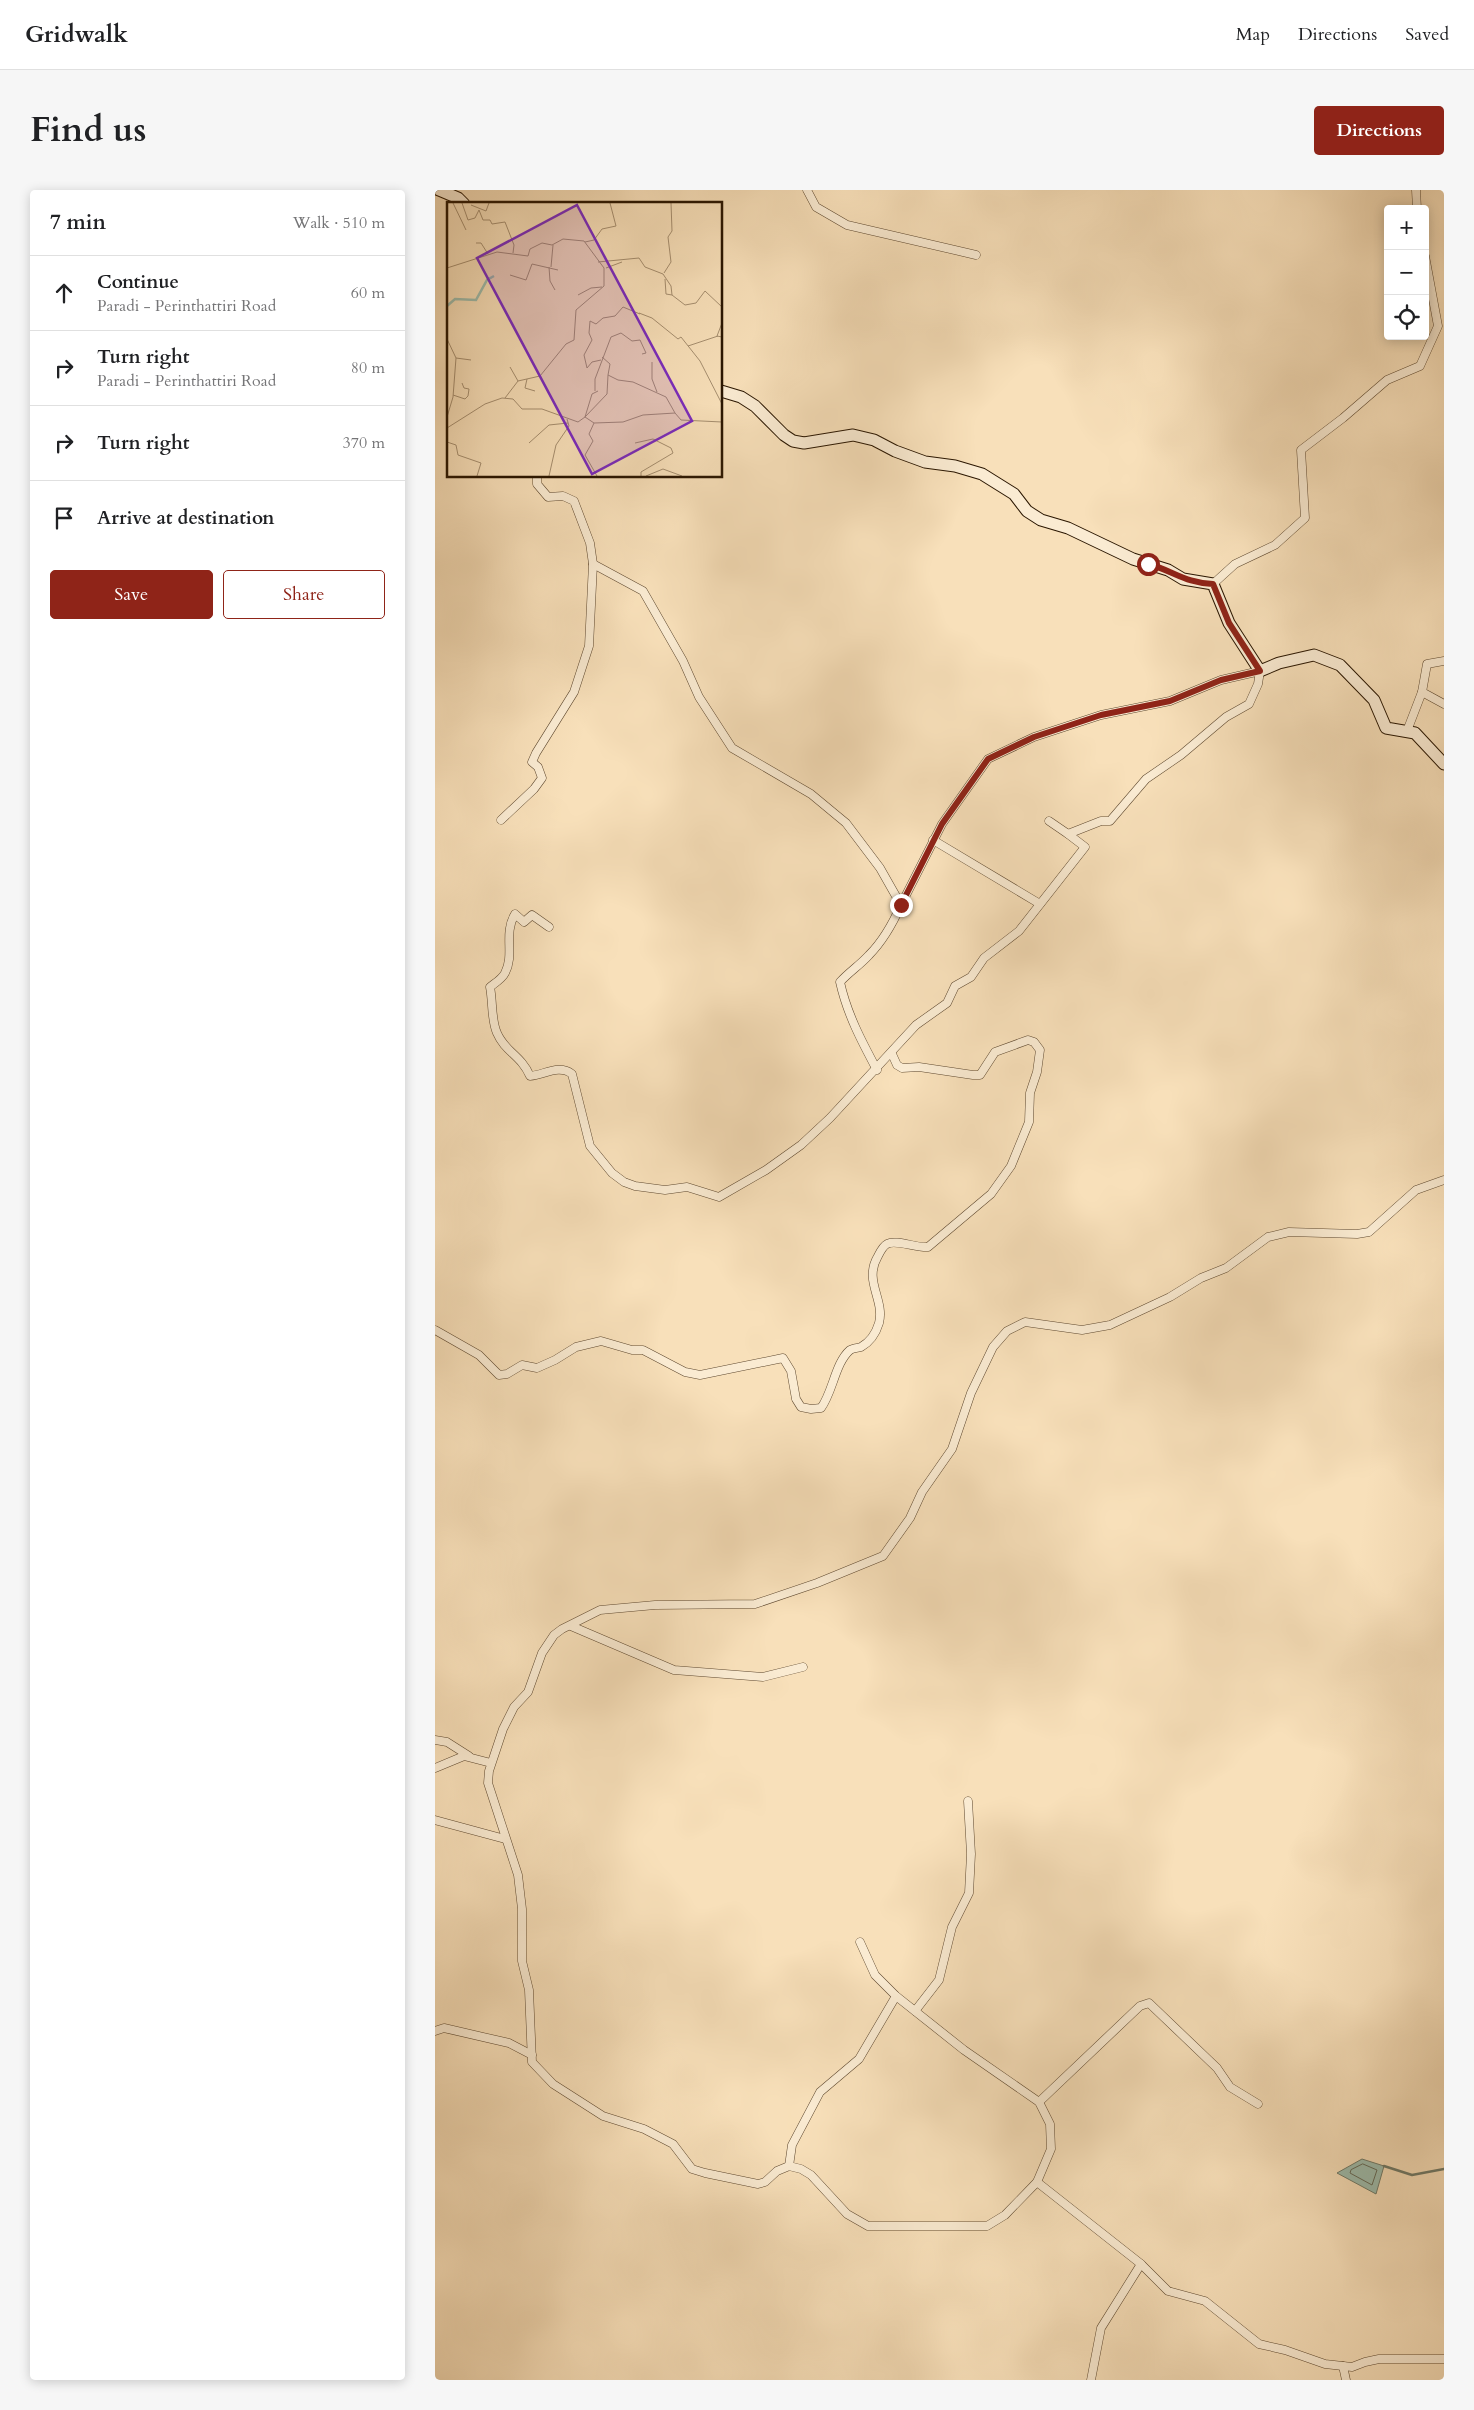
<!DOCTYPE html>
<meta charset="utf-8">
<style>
:root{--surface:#fff;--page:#f6f6f6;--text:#202124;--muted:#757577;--line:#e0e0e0;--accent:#8f2418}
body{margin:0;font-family:Cardo,serif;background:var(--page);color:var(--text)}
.controls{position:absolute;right:15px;top:15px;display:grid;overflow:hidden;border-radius:5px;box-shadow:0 2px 12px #0003}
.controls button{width:45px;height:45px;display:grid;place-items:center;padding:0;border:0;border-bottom:1px solid var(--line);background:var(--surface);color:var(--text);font:25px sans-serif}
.stop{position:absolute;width:15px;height:15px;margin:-11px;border:4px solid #8f2418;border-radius:50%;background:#fff}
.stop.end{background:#8f2418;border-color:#fff;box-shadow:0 1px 5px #0008}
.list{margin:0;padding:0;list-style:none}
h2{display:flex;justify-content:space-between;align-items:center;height:65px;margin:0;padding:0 20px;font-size:21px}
h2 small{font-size:16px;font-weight:400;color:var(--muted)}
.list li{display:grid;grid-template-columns:32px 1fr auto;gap:15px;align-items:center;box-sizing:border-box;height:75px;padding:0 20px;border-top:1px solid var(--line)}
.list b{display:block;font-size:19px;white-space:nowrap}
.list p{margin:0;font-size:16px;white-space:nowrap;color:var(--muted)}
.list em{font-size:16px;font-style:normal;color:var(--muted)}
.actions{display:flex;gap:10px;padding:15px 20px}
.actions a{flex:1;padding:11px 0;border:1px solid var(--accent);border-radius:5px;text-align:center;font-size:18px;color:var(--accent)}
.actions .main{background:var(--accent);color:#fff}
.icon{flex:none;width:28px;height:28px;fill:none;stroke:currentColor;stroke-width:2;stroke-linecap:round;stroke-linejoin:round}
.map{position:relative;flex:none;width:1009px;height:2190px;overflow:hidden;border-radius:5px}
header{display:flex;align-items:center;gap:30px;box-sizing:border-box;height:70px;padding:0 25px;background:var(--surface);border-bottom:1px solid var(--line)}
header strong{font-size:24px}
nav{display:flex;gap:28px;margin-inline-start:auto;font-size:18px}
.intro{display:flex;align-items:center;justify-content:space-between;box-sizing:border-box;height:120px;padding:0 30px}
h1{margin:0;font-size:35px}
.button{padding:12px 22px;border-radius:5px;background:var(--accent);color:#fff;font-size:18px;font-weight:700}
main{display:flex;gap:30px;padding:0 30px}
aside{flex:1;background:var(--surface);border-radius:5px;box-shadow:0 2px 12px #0003}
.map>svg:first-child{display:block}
.water{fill:#9dbdae;stroke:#6f7a69}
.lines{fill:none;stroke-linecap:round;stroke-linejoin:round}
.shore{stroke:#646a58;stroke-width:1}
.stream{stroke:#6f7a69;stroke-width:2.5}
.minor-casing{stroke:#5e482f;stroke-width:9}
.secondary-casing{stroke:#2a1601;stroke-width:13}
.minor{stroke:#faebd2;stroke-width:8}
.secondary{stroke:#faebd2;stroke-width:11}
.route{stroke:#8f2418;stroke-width:6}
.inset-river{fill:none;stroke:#9dbdae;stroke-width:2.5}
.inset-road{fill:none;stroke:#a68f70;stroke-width:1}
.view{fill:#7b2cbf;fill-opacity:0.15;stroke:#7b2cbf;stroke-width:2.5}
.inset-edge{fill:none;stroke:#2a1601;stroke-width:2.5}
</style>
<header>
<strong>Gridwalk</strong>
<nav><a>Map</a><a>Directions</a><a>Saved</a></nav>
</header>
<div class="intro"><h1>Find us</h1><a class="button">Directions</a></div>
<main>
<aside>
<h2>7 min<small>Walk · 510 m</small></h2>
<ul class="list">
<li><svg class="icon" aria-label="ahead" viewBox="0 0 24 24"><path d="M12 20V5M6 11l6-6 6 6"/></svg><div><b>Continue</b><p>Paradi - Perinthattiri Road</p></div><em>60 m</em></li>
<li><svg class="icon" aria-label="right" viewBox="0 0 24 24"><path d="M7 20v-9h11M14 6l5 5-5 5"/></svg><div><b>Turn right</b><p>Paradi - Perinthattiri Road</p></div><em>80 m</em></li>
<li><svg class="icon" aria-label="right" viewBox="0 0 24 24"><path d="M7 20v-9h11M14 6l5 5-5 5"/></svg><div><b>Turn right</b></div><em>370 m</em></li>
<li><svg class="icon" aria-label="arrive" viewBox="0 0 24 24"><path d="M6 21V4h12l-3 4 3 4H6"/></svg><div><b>Arrive at destination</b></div></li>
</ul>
<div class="actions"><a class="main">Save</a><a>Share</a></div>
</aside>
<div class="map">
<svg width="1009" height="2190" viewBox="0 0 1009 2190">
<rect width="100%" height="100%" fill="#f8e0ba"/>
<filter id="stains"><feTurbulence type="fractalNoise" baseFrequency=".004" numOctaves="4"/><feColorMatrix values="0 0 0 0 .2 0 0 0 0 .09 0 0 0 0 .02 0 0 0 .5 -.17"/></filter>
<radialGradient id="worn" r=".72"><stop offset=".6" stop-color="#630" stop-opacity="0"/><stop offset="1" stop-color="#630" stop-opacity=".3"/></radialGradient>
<polygon class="water" points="927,1969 949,1976 941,2004 902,1983"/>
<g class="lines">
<polygon class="shore" points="928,1974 942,1980 937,1995 915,1983 916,1980"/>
<polyline class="stream" points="949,1976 977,1985 1009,1979"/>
<defs>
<g id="minor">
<polyline points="372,0 381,17 412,35 541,65"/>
<polyline points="981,0 982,19"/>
<polyline points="102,286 102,294 113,307 128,306 139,311 155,353 158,374 208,401 248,471 264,507 297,558 376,604 411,633 445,678 466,715 507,634 553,569 599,547 666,525 735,511 786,490 825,481 823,494 814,514 791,527 746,565 711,589 675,631 666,631 633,644 614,631"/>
<polyline points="778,394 800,374 840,355 870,328 866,260 908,228 952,190 985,176 1003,136 990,66"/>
<polyline points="987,502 1009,514"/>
<polyline points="972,541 987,502 992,474 1009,471"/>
<polyline points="66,630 99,599 107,588 103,577 97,572 101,563 139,502 154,456 158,374"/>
<polyline points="498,650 605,714"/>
<path d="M114 737 97 725 89 732 80 724C68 744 80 764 70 783 67 789 60 793 55 797 58 812 56 830 62 843 70 862 86 865 95 886 109 885 124 874 137 884L155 956 177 983 189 992 200 996 230 1000 252 997 284 1007 331 980 366 955 395 928 481 835 512 813 520 796 536 787 549 768 584 741 650 657 633 644"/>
<path d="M442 880C427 852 412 824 405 792 414 782 425 775 434 765 448 751 458 733 466 715"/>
<polyline points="1009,990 981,1000 934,1042 922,1044 854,1042 833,1047 791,1078 766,1088 735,1107 675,1135 647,1140 590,1132 572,1141 558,1157 536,1203 517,1259 487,1302 475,1328 448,1366 382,1393 320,1414 220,1415 165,1420 127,1439 119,1445 107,1463 93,1502 79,1517 68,1539 54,1581 53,1593 83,1685 87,1719 87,1771 94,1800 97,1872 118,1894 168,1926 209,1939 238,1954 257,1979 270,1983 323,1994 330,1992 342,1981 354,1976 366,1979 376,1985 412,2024 433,2036 552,2036 570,2025 602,1992 706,2074 733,2101 770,2111 824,2154 850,2160 890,2174 917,2177 930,2172 944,2169 1009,2169"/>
<path d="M0 1140 44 1165 64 1185 72 1184 87 1175 102 1178 120 1170 141 1157 166 1151 197 1160H208L250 1182 265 1185 348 1168 356 1181 361 1209 366 1217 376 1219 386 1218C398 1202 400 1173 415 1160 418 1158 423 1158 426 1157 435 1152 441 1143 444 1133 450 1109 428 1091 443 1066 445 1062 448 1056 452 1054 461 1049 481 1058 493 1057L556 1004 576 976 594 932 595 903 602 882 605 860 599 852 593 850 560 862 545 885H538L484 877 467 878 462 875 457 864"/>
<polyline points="136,1436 239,1480 328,1487 368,1477"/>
<polyline points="0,1550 12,1552 34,1566"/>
<polyline points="0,1578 29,1566 56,1573"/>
<polyline points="0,1630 70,1649"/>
<polyline points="425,1752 440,1785 461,1806 529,1860 604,1912 615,1934 616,1959 602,1992"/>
<polyline points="480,1821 504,1790 517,1737 534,1703 536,1664 533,1611"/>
<polyline points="0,1841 9,1838 74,1853 97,1865"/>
<polyline points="604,1912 705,1816 714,1813 782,1878 795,1897 823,1914"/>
<polyline points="354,1976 357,1955 385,1902 424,1869 461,1806"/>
<polyline points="908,2176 911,2190"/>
<polyline points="656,2190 666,2138 706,2074"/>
</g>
<g id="secondary">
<polyline points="4,0 23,8 29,14"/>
<polyline points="286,201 306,207 320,216 349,245 358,251 369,253 418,245 439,250 460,261 490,272 520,276 547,284 579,304 592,321 606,330 633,338 698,369 733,380 748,389 778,394 794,433 825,481 844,473 879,465 905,475 939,510 951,538 980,543 1009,574"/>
</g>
</defs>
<use href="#minor" class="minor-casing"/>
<use href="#secondary" class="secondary-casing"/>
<use href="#minor" class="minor"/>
<use href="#secondary" class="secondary"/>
</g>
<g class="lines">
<path class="route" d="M466 715 507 634 553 569 599 547 666 525 735 511 786 490 825 481 794 433 778 394C750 393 739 381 713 374"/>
</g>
<g transform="translate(12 12)">
<rect width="275" height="275" fill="#f8e0ba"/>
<path class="inset-river" d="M0 104 8 97 29 98 40 78 47 74"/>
<path class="inset-road" d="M6 1 19 28M15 1 21 18 28 16 32 8 36 18H43L45 22 58 20 67 43 66 51M24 3 39 9 42 1M138 40 147 38 155 27 169 24 163 1M29 41H34L41 52M151 60 192 56 198 65 216 72 224 84 225 93 238 103 249 101 258 89 275 105M85 62 111 68M102 65 103 79 108 88M104 65 106 43M0 66 50 50 81 54 83 47 95 41 105 43 116 37 137 39 157 66V84L129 108 127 138 119 142 93 174 71 179 58 196M159 66 175 60M217 71 224 60 221 35 225 29 224 1M63 73 79 78 85 62M218 77 219 92 225 93M131 93 144 86 155 85M192 111 205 116 231 137 234 135 253 159 275 202M275 121 270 134 275 135M0 137 9 156 6 195 0 215M241 144 271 134M155 155 163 162 161 173M9 156 24 158M154 158 145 160 140 166 137 153 145 138 142 131 143 119 149 122 156 116 168 114 176 105 193 112M205 160V177L210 190M63 165 71 179M80 177 78 186 88 189M148 189V177L164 135 174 131 185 139 193 138 199 151 195 152M6 193 18 197 21 194 22 187 17 186 15 181M138 215 160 192 161 173 171 178 186 180 219 195 228 211M138 215 145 192 151 189M147 221 142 232 146 239 138 253 150 274M0 226 38 202 55 196 66 197 75 207H95L131 220 138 215 147 221 176 220 196 213 228 211 234 218 275 220M0 240 9 243 11 253 34 261 30 274M82 241 102 223 121 221M188 241 206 237 224 246 226 251 194 270V274M102 274 109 243 122 224 120 217M199 274 216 267 235 274"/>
<path class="view" d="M130 3 245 219 145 272 30 56Z"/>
<rect width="275" height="275" class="inset-edge"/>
</g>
<rect width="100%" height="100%" filter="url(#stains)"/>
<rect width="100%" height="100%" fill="url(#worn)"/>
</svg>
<div class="controls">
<button>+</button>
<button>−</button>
<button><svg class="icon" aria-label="locate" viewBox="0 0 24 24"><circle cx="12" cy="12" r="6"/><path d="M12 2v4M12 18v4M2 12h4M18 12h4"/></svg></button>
</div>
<div class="stop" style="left:713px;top:374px"></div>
<div class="stop end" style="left:466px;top:715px"></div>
</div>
</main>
